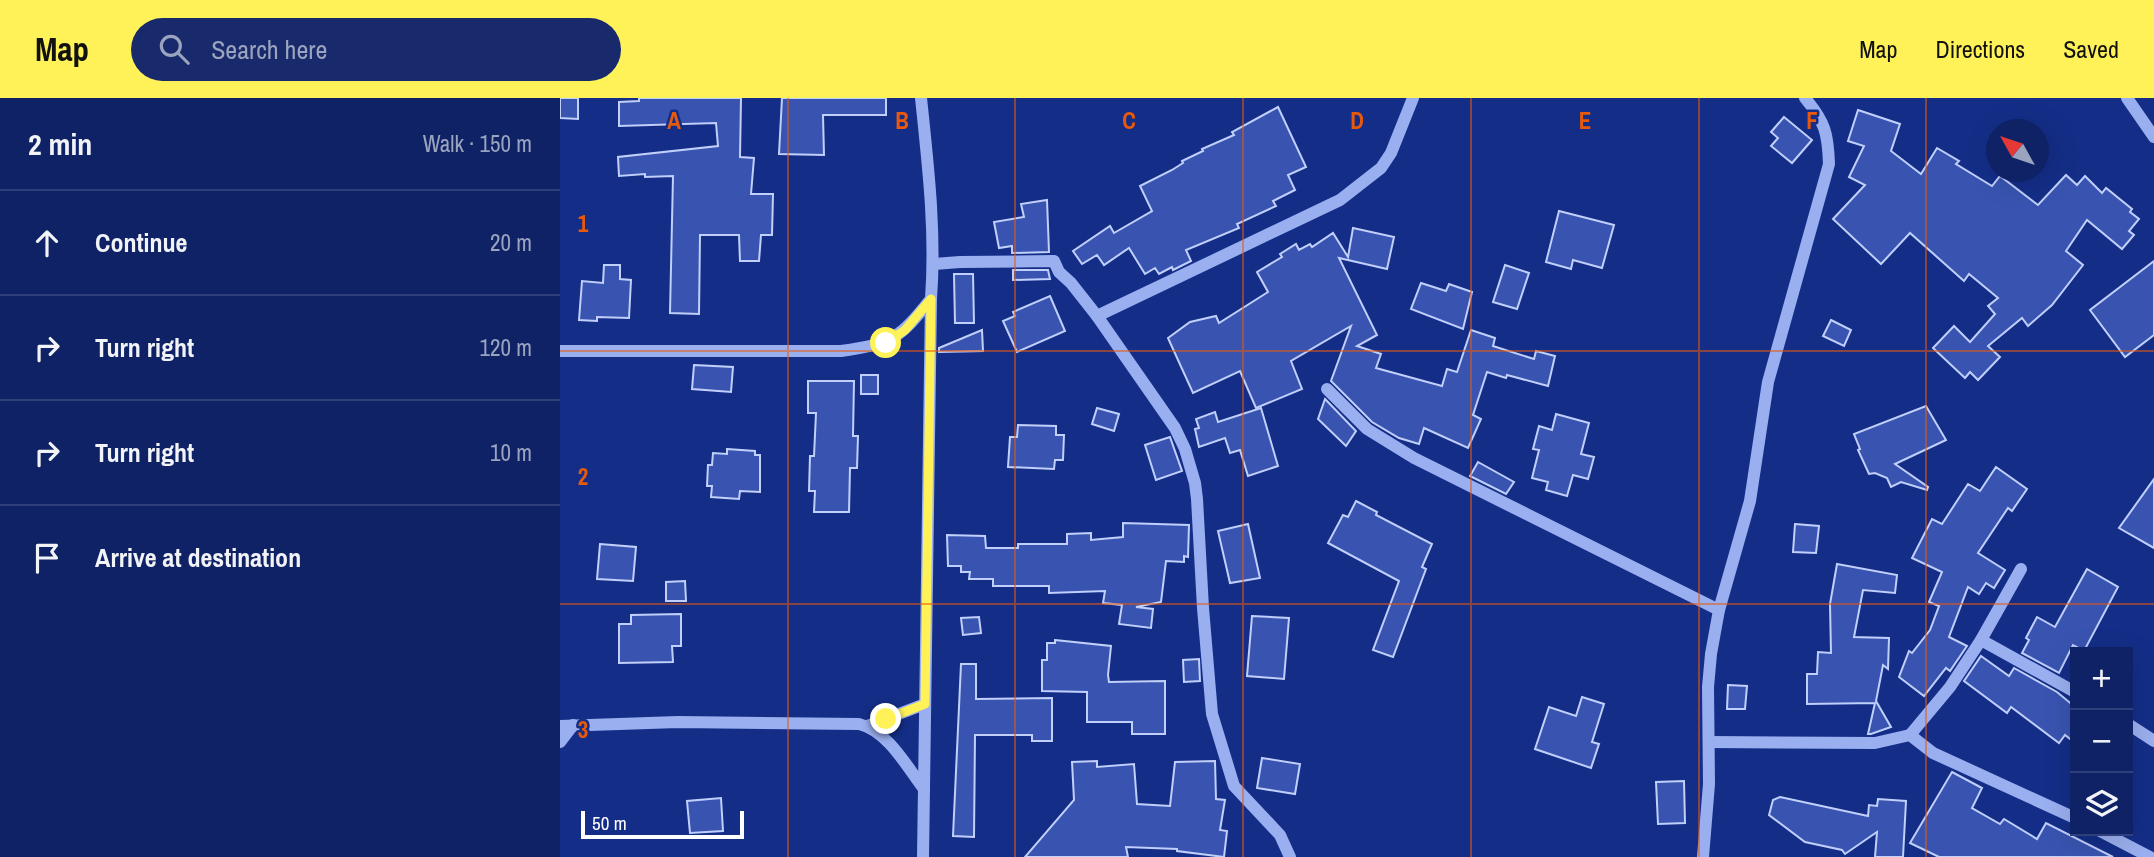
<!DOCTYPE html>
<meta charset="utf-8">
<style>
:root{--surface:#0f2266;--page:#182a6c;--text:#f1f3f6;--muted:#9ba4bf;--line:#2f3f7a;--accent:#fff258}
body{margin:0;font-family:"Archivo Narrow",sans-serif;background:var(--page);color:var(--text)}
.controls{position:absolute;right:21px;bottom:21px;display:grid;overflow:hidden;border-radius:0px;box-shadow:0 7px 28px #0002}
.controls button{width:63px;height:63px;display:grid;place-items:center;padding:0;border:0;border-bottom:2px solid var(--line);background:var(--surface);color:var(--text);font:35px sans-serif}
.compass{position:absolute;left:1426px;top:21px;width:63px;height:63px;border-radius:50%;background:var(--surface);box-shadow:0 7px 28px #0002;rotate:310deg}
.scale{position:absolute;left:21px;bottom:18px;width:163px;box-sizing:border-box;padding-left:7px;border:4px solid #fff;border-top:0;font-size:19px;line-height:24px;white-space:nowrap;color:#fff;-webkit-text-stroke:5px #142e88;paint-order:stroke}
.stop{position:absolute;width:21px;height:21px;margin:-16px;border:5px solid #fff258;border-radius:50%;background:#fff}
.stop.end{background:#fff258;border-color:#fff;box-shadow:0 2px 7px #0008}
.list{margin:0;padding:0;list-style:none}
h2{display:flex;justify-content:space-between;align-items:center;height:91px;margin:0;padding:0 28px;font-size:30px}
h2 small{font-size:23px;font-weight:400;color:var(--muted)}
.list li{display:grid;grid-template-columns:46px 1fr auto;gap:21px;align-items:center;box-sizing:border-box;height:105px;padding:0 28px;border-top:2px solid var(--line)}
.list b{display:block;font-size:26px;white-space:nowrap}
.list em{font-size:23px;font-style:normal;color:var(--muted)}
.icon{flex:none;width:38px;height:38px;fill:none;stroke:currentColor;stroke-width:2;stroke-linecap:round;stroke-linejoin:round}
.map{position:relative;flex:none;width:1594px;height:759px;overflow:hidden}
header{display:flex;align-items:center;gap:42px;box-sizing:border-box;height:98px;padding:0 35px;background:var(--accent);color:#111}
header strong{font-size:33px}
nav{display:flex;gap:38px;margin-inline-start:auto;font-size:24px}
.search{width:490px;height:63px;background:var(--page);display:flex;align-items:center;gap:18px;box-sizing:border-box;padding:0 24px;border-radius:38px;color:var(--muted);font-size:26px}
main{display:flex}
aside{flex:1;background:var(--surface)}
.map>svg:first-child{display:block}
.building{fill:#3854b0;stroke:#c1cffb;stroke-width:2}
.lines{fill:none;stroke-linecap:round;stroke-linejoin:round}
.minor{stroke:#9aafef;stroke-width:12}
.route{stroke:#fff258;stroke-width:9}
.grid{fill:none;stroke:#e8590c;stroke-width:2;stroke-opacity:0.55}
.grid-label{font-size:23px;text-anchor:middle;font-weight:bold;fill:#e8590c;stroke:#142e88;stroke-width:5;stroke-linejoin:round;paint-order:stroke}
</style>
<header>
<strong>Map</strong>
<div class="search"><svg class="icon" aria-label="search" viewBox="0 0 24 24"><circle cx="10" cy="10" r="6"/><path d="M15 15l6 6"/></svg>Search here</div>
<nav><a>Map</a><a>Directions</a><a>Saved</a></nav>
</header>
<main>
<aside>
<h2>2 min<small>Walk · 150 m</small></h2>
<ul class="list">
<li><svg class="icon" aria-label="ahead" viewBox="0 0 24 24"><path d="M12 20V5M6 11l6-6 6 6"/></svg><div><b>Continue</b></div><em>20 m</em></li>
<li><svg class="icon" aria-label="right" viewBox="0 0 24 24"><path d="M7 20v-9h11M14 6l5 5-5 5"/></svg><div><b>Turn right</b></div><em>120 m</em></li>
<li><svg class="icon" aria-label="right" viewBox="0 0 24 24"><path d="M7 20v-9h11M14 6l5 5-5 5"/></svg><div><b>Turn right</b></div><em>10 m</em></li>
<li><svg class="icon" aria-label="arrive" viewBox="0 0 24 24"><path d="M6 21V4h12l-3 4 3 4H6"/></svg><div><b>Arrive at destination</b></div></li>
</ul>
</aside>
<div class="map">
<svg width="1594" height="759" viewBox="0 0 1594 759">
<rect width="100%" height="100%" fill="#142e88"/>
<g class="building">
<polygon points="0,0 18,0 18,21 0,20"/>
<polygon points="79,0 181,0 180,59 194,60 191,96 213,96 212,137 201,137 199,163 180,163 179,137 140,137 139,216 110,215 113,78 85,79 85,76 59,78 58,59 158,48 156,25 59,28 59,4 79,3"/>
<polygon points="222,0 326,0 326,17 263,17 264,57 219,56"/>
<polygon points="718,9 746,69 728,77 735,92 713,103 716,108 677,126 679,130 626,152 631,163 613,172 612,169 599,176 595,170 585,176 569,150 544,167 537,157 522,166 513,153 550,128 554,135 592,113 580,88 612,72 623,65 622,63 643,53 642,51 674,37 672,34"/>
<polygon points="1298,12 1340,26 1331,53 1361,76 1377,50 1399,63 1396,66 1432,88 1440,78 1478,107 1506,77 1517,87 1525,78 1542,95 1546,90 1572,111 1570,114 1579,121 1569,133 1574,137 1562,151 1527,122 1506,153 1523,167 1492,207 1468,228 1462,220 1428,248 1440,259 1418,282 1410,274 1405,280 1373,250 1394,228 1410,244 1435,216 1428,208 1438,200 1409,176 1404,183 1350,135 1321,166 1273,121 1305,87 1289,79 1304,48 1288,43"/>
<polygon points="1224,19 1252,42 1232,65 1211,48 1218,40 1211,34"/>
<polygon points="487,102 489,154 452,155 452,148 439,150 434,124 464,119 461,106"/>
<polygon points="999,113 1054,127 1042,170 1013,162 1011,171 986,164"/>
<polygon points="793,130 834,139 827,171 779,160 817,237 797,248 821,256 816,270 882,288 887,271 897,274 911,232 935,240 933,248 974,261 976,253 995,258 988,288 947,277 946,280 927,274 913,317 921,321 908,350 864,330 859,346 839,340 812,324 771,283 791,228 731,263 742,291 696,310 680,273 633,295 608,240 630,224 656,218 659,225 708,194 697,174 722,159 720,156 736,146 739,152 750,146 752,149 773,135 788,159"/>
<polygon points="1594,163 1594,237 1565,259 1530,212"/>
<polygon points="44,167 60,167 60,181 71,182 69,220 37,219 37,223 19,222 22,183 43,185"/>
<polygon points="945,167 969,175 957,211 933,204"/>
<polygon points="453,172 488,172 490,181 453,182"/>
<polygon points="394,176 413,176 414,225 395,225"/>
<polygon points="861,185 886,193 889,186 912,194 903,231 851,211"/>
<polygon points="490,198 505,233 457,254 443,223 455,218 453,214"/>
<polygon points="1271,222 1291,232 1284,248 1263,238"/>
<polygon points="422,232 423,253 379,254 379,250"/>
<polygon points="134,267 173,269 171,294 132,291"/>
<rect x="301" y="277" width="17" height="19"/>
<polygon points="248,283 294,283 293,338 298,338 297,370 290,370 289,414 254,414 255,393 249,393 250,358 254,358 256,315 248,315"/>
<polygon points="765,301 796,333 786,348 758,321"/>
<polygon points="1366,308 1386,342 1335,366 1368,389 1367,392 1341,384 1331,389 1327,380 1315,375 1309,376 1298,352 1300,351 1294,336"/>
<polygon points="537,310 559,316 554,333 532,326"/>
<polygon points="701,310 718,368 688,378 680,352 670,355 665,340 639,349 635,331 639,330 636,321 655,314 658,324"/>
<polygon points="996,316 1029,325 1021,356 1034,359 1028,381 1013,377 1007,398 986,392 988,384 972,380 979,352 973,351 979,328 992,332"/>
<polygon points="458,327 496,328 496,337 504,337 503,362 495,362 494,371 448,369 450,339 457,339"/>
<polygon points="610,339 622,373 596,382 585,347"/>
<polygon points="167,351 195,353 195,357 200,357 200,394 180,393 179,401 151,399 152,388 147,388 148,367 152,367 153,355 167,356"/>
<polygon points="918,364 954,384 946,396 910,378"/>
<polygon points="1436,369 1467,391 1452,413 1448,410 1418,455 1445,472 1434,490 1426,485 1419,496 1408,489 1389,539 1407,548 1390,573 1386,570 1364,598 1339,579 1349,553 1352,555 1370,532 1379,508 1369,504 1382,474 1352,460 1372,421 1382,426 1408,386 1420,393"/>
<polygon points="1594,381 1594,450 1559,430"/>
<polygon points="796,403 817,414 816,417 872,446 862,469 866,471 833,559 813,552 839,483 768,445 783,417 788,419"/>
<polygon points="563,425 629,427 628,459 624,458 624,464 606,463 601,504 576,509 593,511 591,530 559,526 562,507 543,505 545,493 489,495 489,488 433,488 433,481 409,481 410,474 401,474 401,468 388,468 387,437 425,438 426,450 458,450 458,446 507,446 507,436 531,435 531,442 563,439"/>
<polygon points="688,426 700,480 670,485 658,433"/>
<polygon points="1235,426 1259,428 1256,455 1233,454"/>
<polygon points="40,446 76,449 73,483 37,481"/>
<polygon points="1277,466 1337,477 1335,495 1303,492 1294,539 1329,540 1328,571 1323,567 1316,603 1331,629 1311,636 1308,636 1315,605 1247,606 1247,576 1257,576 1258,554 1271,555 1270,506"/>
<polygon points="1527,471 1558,489 1524,553 1513,547 1499,575 1462,555 1469,542 1466,540 1477,519 1495,529"/>
<polygon points="125,483 126,503 106,503 106,484"/>
<polygon points="121,516 121,548 112,548 113,564 59,565 59,526 71,526 71,517"/>
<polygon points="692,518 729,520 724,581 687,578"/>
<polygon points="419,519 421,535 403,537 401,520"/>
<polygon points="495,542 551,548 548,577 549,584 605,583 605,636 572,636 572,624 527,624 527,594 482,593 482,562 487,562 487,545 495,545"/>
<polygon points="1421,558 1449,578 1454,570 1497,594 1515,609 1515,645 1505,637 1499,645 1451,609 1447,615 1404,583"/>
<polygon points="639,561 640,583 624,584 623,562"/>
<polygon points="401,566 416,566 416,601 492,600 492,643 472,643 472,637 415,637 414,739 393,738"/>
<polygon points="1168,587 1187,588 1185,611 1167,611"/>
<polygon points="1022,599 1044,606 1032,644 1039,646 1031,670 975,651 989,609 1016,618"/>
<polygon points="702,660 740,666 735,696 697,690"/>
<polygon points="537,663 537,669 574,666 577,706 610,708 615,664 655,663 656,701 665,702 660,732 667,733 664,759 617,753 617,751 566,749 568,759 465,759 514,702 512,664"/>
<polygon points="1392,674 1422,690 1412,710 1440,726 1444,721 1477,741 1486,725 1553,759 1379,759 1350,745"/>
<polygon points="1124,683 1125,725 1098,726 1096,684"/>
<polygon points="1220,699 1308,718 1309,707 1317,708 1318,701 1346,703 1343,759 1315,759 1317,734 1285,756 1282,752 1245,744 1209,717 1213,702"/>
<polygon points="161,700 163,733 130,735 127,703"/>
</g>
<g class="lines">
<g class="minor">
<path d="M361 0C368 67 376 133 371 201L363 759"/>
<polyline points="1567,0 1594,39"/>
<polyline points="374,166 400,164 494,163 499,174 511,185 537,218 615,330 625,351 635,385 637,401 643,510 652,616 674,688 720,737 730,759"/>
<polyline points="537,218 780,102 821,70 831,55 853,0"/>
<path d="M0 253H281C332 246 339 241 371 201"/>
<polyline points="767,291 807,331 854,360 1159,512"/>
<polyline points="1421,542 1515,594"/>
<polyline points="1568,626 1594,643"/>
<path d="M0 628 118 624 299 626C328 633 347 669 364 691"/>
<polyline points="307,628 365,606"/>
<polyline points="1350,637 1390,589 1421,542 1461,471"/>
<polyline points="0,644 13,627"/>
<polyline points="1149,644 1315,645 1350,637 1373,655 1515,720"/>
<polyline points="1540,733 1590,759"/>
<path d="M1143 759 1149 686 1148 589 1151 556 1159 512 1190 403 1208 284 1269 66C1268 35 1265 24 1245 0"/>
</g>
</g>
<g class="lines">
<polyline class="route" points="326,245 345,232 371,201 365,606 326,621"/>
</g>
<path class="grid" d="M228 0V759M455 0V759M683 0V759M911 0V759M1139 0V759M1366 0V759M0 253H1594M0 506H1594"/>
<g class="grid-label">
<text x="114" y="31">A</text>
<text x="342" y="31">B</text>
<text x="569" y="31">C</text>
<text x="797" y="31">D</text>
<text x="1025" y="31">E</text>
<text x="1252" y="31">F</text>
<text x="23" y="134">1</text>
<text x="23" y="387">2</text>
<text x="23" y="640">3</text>
</g>
</svg>
<div class="controls">
<button>+</button>
<button>−</button>
<button><svg class="icon" aria-label="layers" viewBox="0 0 24 24"><path d="M12 4l9 5-9 5-9-5zM3 14l9 5 9-5"/></svg></button>
</div>
<svg class="compass" viewBox="-18 -18 36 36"><path d="M0-13l5 13h-10z" fill="#e53935"/><path d="M0 13l5-13h-10z" fill="#9ba4bf"/></svg>
<div class="scale">50 m</div>
<div class="stop" style="left:326px;top:245px"></div>
<div class="stop end" style="left:326px;top:621px"></div>
</div>
</main>
